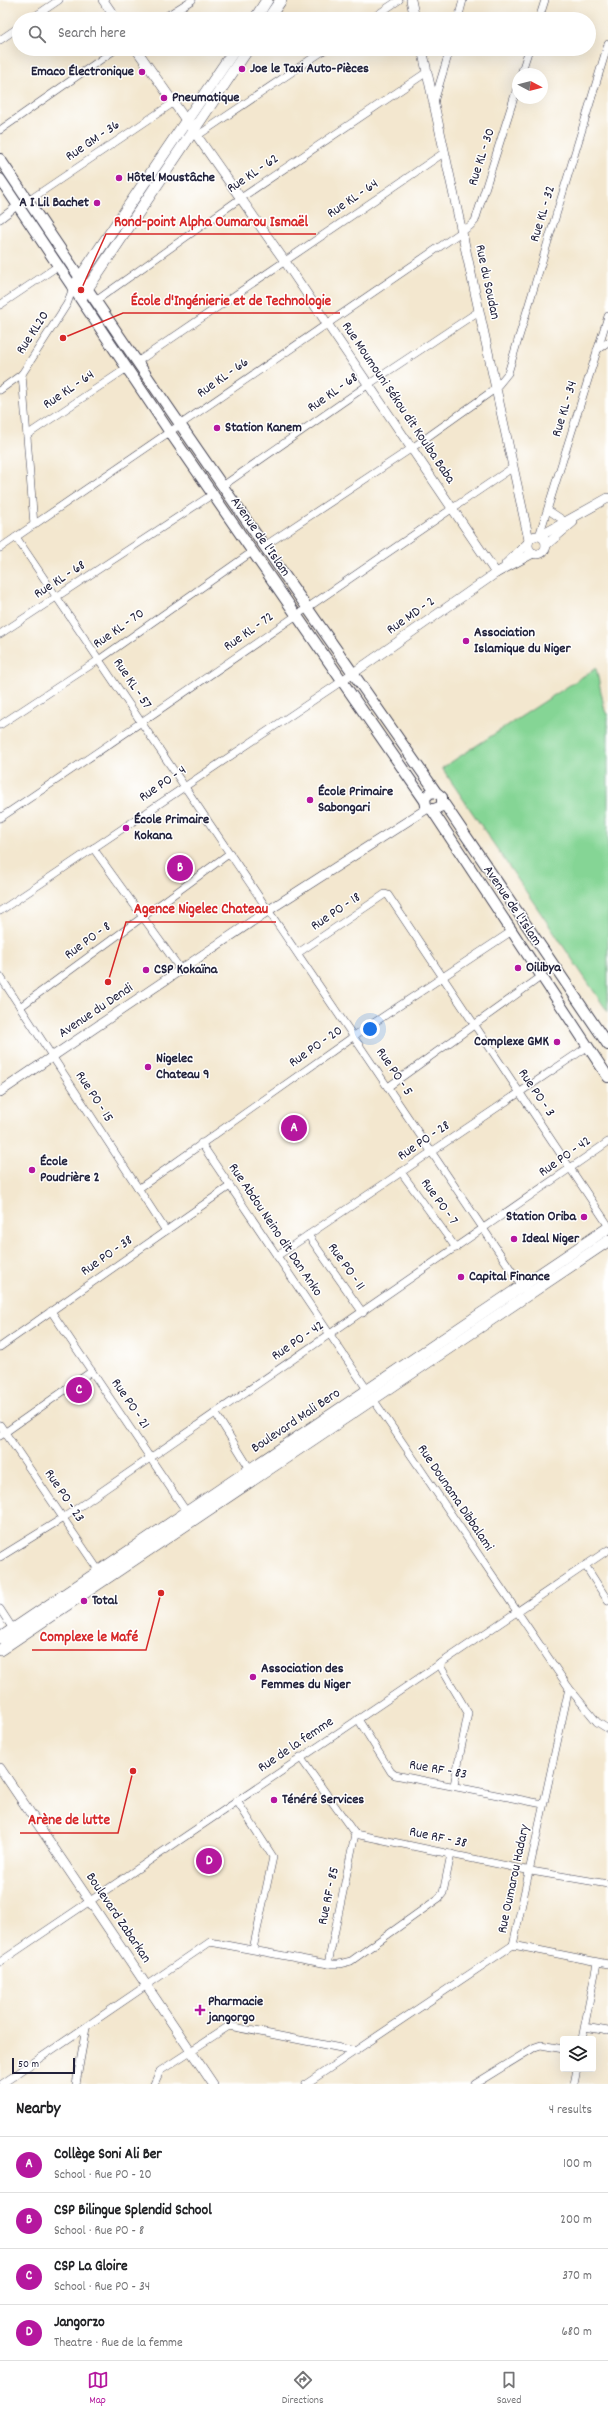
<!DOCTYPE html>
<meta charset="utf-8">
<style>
:root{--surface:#fff;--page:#f2f2f2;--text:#202124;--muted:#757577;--line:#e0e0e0;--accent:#b5179e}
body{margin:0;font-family:Dekko,sans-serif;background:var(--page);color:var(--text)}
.controls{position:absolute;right:12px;bottom:12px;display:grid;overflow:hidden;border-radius:4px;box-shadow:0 4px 16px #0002}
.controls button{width:36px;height:36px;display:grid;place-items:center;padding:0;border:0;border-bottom:1px solid var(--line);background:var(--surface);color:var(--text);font:20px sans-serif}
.compass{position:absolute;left:512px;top:68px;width:36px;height:36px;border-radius:50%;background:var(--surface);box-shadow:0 4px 16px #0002;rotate:97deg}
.scale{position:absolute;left:12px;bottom:10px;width:63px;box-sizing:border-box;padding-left:4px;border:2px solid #22223b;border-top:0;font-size:11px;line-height:14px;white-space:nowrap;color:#22223b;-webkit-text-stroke:3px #fff;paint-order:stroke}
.you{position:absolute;left:370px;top:1029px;width:14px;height:14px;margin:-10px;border:3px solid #fff;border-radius:50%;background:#1a73e8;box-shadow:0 0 0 6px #1a73e833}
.badge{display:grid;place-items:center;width:26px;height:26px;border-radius:50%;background:var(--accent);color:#fff;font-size:13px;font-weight:700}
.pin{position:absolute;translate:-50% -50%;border:2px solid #fff;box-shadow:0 1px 4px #0006}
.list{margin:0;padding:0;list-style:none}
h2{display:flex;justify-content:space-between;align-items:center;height:52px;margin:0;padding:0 16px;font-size:17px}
h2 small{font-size:13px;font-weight:400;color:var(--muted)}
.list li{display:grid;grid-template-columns:26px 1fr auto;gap:12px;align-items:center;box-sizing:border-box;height:56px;padding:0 16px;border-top:1px solid var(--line)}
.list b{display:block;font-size:15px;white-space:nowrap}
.list p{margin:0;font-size:13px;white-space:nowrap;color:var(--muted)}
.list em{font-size:13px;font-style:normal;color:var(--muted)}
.icon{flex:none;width:22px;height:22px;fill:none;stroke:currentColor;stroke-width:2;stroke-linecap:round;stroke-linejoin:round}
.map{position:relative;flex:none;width:608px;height:2084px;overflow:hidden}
.search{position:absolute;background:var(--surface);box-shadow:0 4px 16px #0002;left:12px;right:12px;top:12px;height:44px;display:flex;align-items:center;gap:10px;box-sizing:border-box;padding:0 14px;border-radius:22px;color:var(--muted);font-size:15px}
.sheet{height:276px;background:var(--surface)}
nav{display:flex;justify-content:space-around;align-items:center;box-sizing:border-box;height:56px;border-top:1px solid var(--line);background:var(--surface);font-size:11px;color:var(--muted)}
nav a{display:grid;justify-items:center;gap:2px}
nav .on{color:var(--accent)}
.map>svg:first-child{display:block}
.green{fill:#85d595;stroke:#547c68}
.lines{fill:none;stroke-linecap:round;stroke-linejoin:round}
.minor-casing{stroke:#414051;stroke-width:8}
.tertiary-casing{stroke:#414051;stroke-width:10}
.secondary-casing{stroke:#414051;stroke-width:12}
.primary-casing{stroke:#414051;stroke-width:12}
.minor{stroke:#fff;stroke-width:7}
.tertiary{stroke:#fff;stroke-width:9}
.secondary{stroke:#fff;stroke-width:10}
.primary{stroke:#fff;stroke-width:11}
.poi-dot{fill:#b5179e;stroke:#fff;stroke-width:1.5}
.labels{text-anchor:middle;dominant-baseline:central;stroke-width:3;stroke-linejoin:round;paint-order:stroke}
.poi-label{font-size:14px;font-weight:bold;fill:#22223b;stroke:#fff;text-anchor:start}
.street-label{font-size:14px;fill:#22223b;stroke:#fff}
.leader{fill:none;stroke:#d62828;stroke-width:1.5}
.callout-dot{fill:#d62828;stroke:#fff;stroke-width:1.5}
.callout-label{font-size:15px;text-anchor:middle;font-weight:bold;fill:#d62828;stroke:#fff;stroke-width:3;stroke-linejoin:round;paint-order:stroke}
</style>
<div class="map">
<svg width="608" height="2084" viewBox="0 0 608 2084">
<rect width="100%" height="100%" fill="#fff"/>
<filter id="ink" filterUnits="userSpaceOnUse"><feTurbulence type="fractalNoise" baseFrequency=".025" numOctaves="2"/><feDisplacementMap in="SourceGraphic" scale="8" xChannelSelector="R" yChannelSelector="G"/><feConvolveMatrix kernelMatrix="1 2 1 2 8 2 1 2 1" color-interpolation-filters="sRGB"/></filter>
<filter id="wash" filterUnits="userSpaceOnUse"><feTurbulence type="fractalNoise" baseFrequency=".012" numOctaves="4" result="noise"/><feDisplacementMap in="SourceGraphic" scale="16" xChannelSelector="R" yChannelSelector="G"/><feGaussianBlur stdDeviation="0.9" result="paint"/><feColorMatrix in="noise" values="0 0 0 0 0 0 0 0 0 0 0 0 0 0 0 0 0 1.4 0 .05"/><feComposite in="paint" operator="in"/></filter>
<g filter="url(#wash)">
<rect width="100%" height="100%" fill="#f3e7cf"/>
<polygon class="green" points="596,668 605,711 608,715 608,1012 442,768"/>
</g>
<g filter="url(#ink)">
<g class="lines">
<defs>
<g id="minor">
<polyline points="31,19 59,0"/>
<polyline points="162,19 192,0"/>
<polyline points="371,19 399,0"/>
<polyline points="458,19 463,0"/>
<polyline points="539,19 545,0"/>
<polyline points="0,40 19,27"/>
<polyline points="521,74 529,49"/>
<polyline points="434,102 450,49"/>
<polyline points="0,130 116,49"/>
<polyline points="197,136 326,49"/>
<polyline points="28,201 173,103"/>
<polyline points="0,219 18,205"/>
<polyline points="97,300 241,198 427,72"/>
<polyline points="0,305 58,266"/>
<polyline points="597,350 608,342"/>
<polyline points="137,362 445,152"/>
<polyline points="22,374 34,525"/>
<polyline points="0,390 22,374 67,304 73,288"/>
<polyline points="27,435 127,368"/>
<polyline points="224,485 369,384 479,311"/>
<polyline points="548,510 566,522"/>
<polyline points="539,536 608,316"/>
<polyline points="16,537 524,1289"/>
<polyline points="266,545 412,448 495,389 508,373 608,44"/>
<polyline points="0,548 470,226 475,221 518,85"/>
<polyline points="0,634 213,494"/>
<polyline points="0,725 100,659 252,552"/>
<path d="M0 818C172 703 341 583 512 468"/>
<polyline points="93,848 181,970"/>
<polyline points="0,911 342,681"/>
<polyline points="298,953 385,894 388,895 608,1225"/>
<polyline points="0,976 166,1231"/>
<polyline points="20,1007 230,853"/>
<polyline points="388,1087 542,976"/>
<polyline points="201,1143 368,1391"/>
<polyline points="401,1172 456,1248"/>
<polyline points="138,1189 354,1036 512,931"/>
<polyline points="308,1235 363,1313"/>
<polyline points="277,1256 587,1047"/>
<polyline points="51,1311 186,1511"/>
<polyline points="0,1347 230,1186"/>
<polyline points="216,1414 250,1469"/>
<polyline points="0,1425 101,1574"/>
<polyline points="0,1436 92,1371"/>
<polyline points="0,1557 63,1518 608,1142"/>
<polyline points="585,1565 608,1601"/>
<polyline points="0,1609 13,1629"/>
<polyline points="439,1664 468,1713 454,1785"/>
<polyline points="569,1688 597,1722 608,1729"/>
<polyline points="358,1719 391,1772 395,1775 543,1804"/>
<polyline points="300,1757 355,1834 531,1871 608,1884"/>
<polyline points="237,1801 273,1857 253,1949"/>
<polyline points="513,1945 608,1964"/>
<polyline points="0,1962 608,1550"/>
<polyline points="328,1964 355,1834"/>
<polyline points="585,2027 608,2031"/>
<polyline points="582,2039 597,1963"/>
<polyline points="2,2084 210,1942 328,1964 339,1964 351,1961 439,1898 443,1893 451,1854"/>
<polyline points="76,2084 86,2028"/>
<polyline points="154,2084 160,2071 229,2026 356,2051"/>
<polyline points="306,2084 513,1945 569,1688 373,1399"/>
<polyline points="475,2084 535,2047 541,2045 563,2049"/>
<polyline points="574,2084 577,2069"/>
</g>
<g id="tertiary">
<polyline points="103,0 116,19"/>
<polyline points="411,0 415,19"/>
<polyline points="136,49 284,260 496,573"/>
<polyline points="422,49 529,540"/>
<circle cx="537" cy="545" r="9"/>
<polyline points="540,536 608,498"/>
<polyline points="546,545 573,522"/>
<polyline points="506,564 528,543"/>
<polyline points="342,681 496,573 533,553"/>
<polyline points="0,1092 269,910 428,808"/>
<polyline points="0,1768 213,2084"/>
</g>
<g id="secondary">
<path d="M0 159C142 372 289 582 436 792L442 797V806L432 810 426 806 425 798 430 793 436 792"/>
<polyline points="0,179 169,431 425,801"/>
<polyline points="443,802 608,1045"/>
<polyline points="432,810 608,1077"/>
</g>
<g id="primary">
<polyline points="255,19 267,0"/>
<polyline points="268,19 281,0"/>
<polyline points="73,288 235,49"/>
<polyline points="81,298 248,49"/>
<polyline points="0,1638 608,1228"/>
<polyline points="0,1650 608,1241"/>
</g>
</defs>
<use href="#minor" class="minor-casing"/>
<use href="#tertiary" class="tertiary-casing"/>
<use href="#secondary" class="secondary-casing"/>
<use href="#primary" class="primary-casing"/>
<use href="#minor" class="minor"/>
<use href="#tertiary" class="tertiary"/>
<use href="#secondary" class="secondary"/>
<use href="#primary" class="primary"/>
</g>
</g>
<g class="poi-dot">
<circle cx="242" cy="69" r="4"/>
<circle cx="142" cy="72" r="4"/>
<circle cx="164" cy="98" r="4"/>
<circle cx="119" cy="178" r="4"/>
<circle cx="97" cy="203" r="4"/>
<circle cx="217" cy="428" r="4"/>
<circle cx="466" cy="641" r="4"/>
<circle cx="310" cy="800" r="4"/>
<circle cx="126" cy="828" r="4"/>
<circle cx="518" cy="968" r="4"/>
<circle cx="146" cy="970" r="4"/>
<circle cx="557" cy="1042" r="4"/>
<circle cx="148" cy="1067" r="4"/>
<circle cx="32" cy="1170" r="4"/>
<circle cx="584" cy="1217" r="4"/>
<circle cx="514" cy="1239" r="4"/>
<circle cx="461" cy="1277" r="4"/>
<circle cx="84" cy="1601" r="4"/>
<circle cx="253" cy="1677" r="4"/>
<circle cx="274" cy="1800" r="4"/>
<path d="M198 2004h4v4h4v4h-4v4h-4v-4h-4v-4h4z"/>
</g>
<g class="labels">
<g class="poi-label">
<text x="250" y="69">Joe le Taxi Auto-Pièces</text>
<text x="134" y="72" text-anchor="end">Emaco Électronique</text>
<text x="172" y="98">Pneumatique</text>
<text x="127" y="178">Hôtel Moustâche</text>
<text x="89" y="203" text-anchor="end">A I Lil Bachet</text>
<text x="225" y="428">Station Kanem</text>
<text x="474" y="633">Association<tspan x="474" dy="16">Islamique du Niger</tspan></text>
<text x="318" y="792">École Primaire<tspan x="318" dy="16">Sabongari</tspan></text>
<text x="134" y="820">École Primaire<tspan x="134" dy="16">Kokana</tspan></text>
<text x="526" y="968">Oilibya</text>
<text x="154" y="970">CSP Kokaïna</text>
<text x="549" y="1042" text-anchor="end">Complexe GMK</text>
<text x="156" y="1059">Nigelec<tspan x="156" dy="16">Chateau 9</tspan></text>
<text x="40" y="1162">École<tspan x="40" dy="16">Poudrière 2</tspan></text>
<text x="576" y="1217" text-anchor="end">Station Oriba</text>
<text x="522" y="1239">Ideal Niger</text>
<text x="469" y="1277">Capital Finance</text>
<text x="92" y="1601">Total</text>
<text x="261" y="1669">Association des<tspan x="261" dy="16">Femmes du Niger</tspan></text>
<text x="282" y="1800">Ténéré Services</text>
<text x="208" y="2002">Pharmacie<tspan x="208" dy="16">jangorgo</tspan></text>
</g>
<g class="street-label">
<text transform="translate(93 141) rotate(-34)">Rue GM - 36</text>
<text transform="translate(482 157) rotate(-72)">Rue KL - 30</text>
<text transform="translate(253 174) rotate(-34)">Rue KL - 62</text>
<text transform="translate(353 199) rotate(-34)">Rue KL - 64</text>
<text transform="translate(543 214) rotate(-73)">Rue KL - 32</text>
<text transform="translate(487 282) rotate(78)">Rue du Soudan</text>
<text transform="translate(33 333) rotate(-57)">Rue KL20</text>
<text transform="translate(223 378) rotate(-35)">Rue KL - 66</text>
<text transform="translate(69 390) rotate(-34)">Rue KL - 64</text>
<text transform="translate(333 393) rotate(-35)">Rue KL - 68</text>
<text transform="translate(398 403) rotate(56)">Rue Moumouni Sékou dit Koulba Baba</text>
<text transform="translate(565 409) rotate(-73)">Rue KL - 34</text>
<text transform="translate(260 537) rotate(55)">Avenue de l'Islam</text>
<text transform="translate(60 580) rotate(-33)">Rue KL - 68</text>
<text transform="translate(411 616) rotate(-35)">Rue MD - 2</text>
<text transform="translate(119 629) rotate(-35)">Rue KL - 70</text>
<text transform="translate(249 632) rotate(-35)">Rue KL - 72</text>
<text transform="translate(132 684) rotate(56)">Rue KL - 57</text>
<text transform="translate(163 784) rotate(-34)">Rue PO - 4</text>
<text transform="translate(512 906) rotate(56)">Avenue de l'Islam</text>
<text transform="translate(336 912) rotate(-34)">Rue PO - 18</text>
<text transform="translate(88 941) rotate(-36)">Rue PO - 8</text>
<text transform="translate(96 1011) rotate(-34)">Avenue du Dendi</text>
<text transform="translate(316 1047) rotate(-35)">Rue PO - 20</text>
<text transform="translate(394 1072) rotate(56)">Rue PO - 5</text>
<text transform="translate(536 1093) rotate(56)">Rue PO - 3</text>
<text transform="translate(94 1097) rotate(57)">Rue PO - 15</text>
<text transform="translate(424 1141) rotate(-34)">Rue PO - 28</text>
<text transform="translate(565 1157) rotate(-35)">Rue PO - 42</text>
<text transform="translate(439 1202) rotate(54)">Rue PO - 7</text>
<text transform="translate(275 1230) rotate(56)">Rue Abdou Neino dit Dan Anko</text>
<text transform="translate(107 1256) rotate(-35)">Rue PO - 38</text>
<text transform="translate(346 1267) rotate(55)">Rue PO - 11</text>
<text transform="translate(298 1341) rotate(-34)">Rue PO - 42</text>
<text transform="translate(130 1404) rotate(56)">Rue PO - 21</text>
<text transform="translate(296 1421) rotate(-34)">Boulevard Mali Bero</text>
<text transform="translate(64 1496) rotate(56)">Rue PO - 23</text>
<text transform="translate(455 1498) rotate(56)">Rue Dounama Dibbalami</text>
<text transform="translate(296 1745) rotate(-34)">Rue de la femme</text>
<text transform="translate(438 1770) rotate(10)">Rue RF - 83</text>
<text transform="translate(438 1838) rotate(12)">Rue RF - 38</text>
<text transform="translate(514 1879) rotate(-78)">Rue Oumarou Hadary</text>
<text transform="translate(329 1896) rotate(-78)">Rue RF - 85</text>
<text transform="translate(118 1918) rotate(56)">Boulevard Zabarkan</text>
</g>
</g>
<path class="leader" d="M81 290L106 234H316M63 338L123 313H340M108 982L126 922H276M161 1593L146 1650H32M133 1771L118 1833H20"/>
<g class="callout-dot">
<circle cx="81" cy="290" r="4"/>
<circle cx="63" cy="338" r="4"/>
<circle cx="108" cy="982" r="4"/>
<circle cx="161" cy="1593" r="4"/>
<circle cx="133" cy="1771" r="4"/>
</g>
<g class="callout-label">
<text x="211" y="226">Rond-point Alpha Oumarou Ismaël</text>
<text x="231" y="305">École d'Ingénierie et de Technologie</text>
<text x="201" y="913">Agence Nigelec Chateau</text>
<text x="89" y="1641">Complexe le Mafé</text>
<text x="69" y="1824">Arène de lutte</text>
</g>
</svg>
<div class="controls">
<button><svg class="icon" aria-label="layers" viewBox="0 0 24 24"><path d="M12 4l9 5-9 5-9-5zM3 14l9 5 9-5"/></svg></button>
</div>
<svg class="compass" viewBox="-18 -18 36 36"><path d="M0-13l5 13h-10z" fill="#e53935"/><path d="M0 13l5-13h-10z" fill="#757577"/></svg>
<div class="scale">50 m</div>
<div class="you"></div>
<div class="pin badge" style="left:294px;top:1128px">A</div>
<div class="pin badge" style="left:180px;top:868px">B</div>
<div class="pin badge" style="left:79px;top:1390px">C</div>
<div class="pin badge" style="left:209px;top:1861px">D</div>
<div class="search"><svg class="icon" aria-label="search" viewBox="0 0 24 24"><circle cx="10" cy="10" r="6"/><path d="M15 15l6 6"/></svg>Search here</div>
</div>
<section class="sheet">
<h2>Nearby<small>4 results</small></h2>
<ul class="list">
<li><span class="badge">A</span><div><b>Collège Soni Ali Ber</b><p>School · Rue PO - 20</p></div><em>100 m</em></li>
<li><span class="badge">B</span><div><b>CSP Bilingue Splendid School</b><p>School · Rue PO - 8</p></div><em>200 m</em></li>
<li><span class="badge">C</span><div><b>CSP La Gloire</b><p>School · Rue PO - 34</p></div><em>370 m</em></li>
<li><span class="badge">D</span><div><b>Jangorzo</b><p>Theatre · Rue de la femme</p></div><em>680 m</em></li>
</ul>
</section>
<nav>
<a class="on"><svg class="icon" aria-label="map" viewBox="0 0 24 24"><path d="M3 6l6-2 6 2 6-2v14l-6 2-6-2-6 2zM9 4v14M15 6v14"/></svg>Map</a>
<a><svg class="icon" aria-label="directions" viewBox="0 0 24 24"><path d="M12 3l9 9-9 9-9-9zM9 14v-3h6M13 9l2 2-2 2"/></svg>Directions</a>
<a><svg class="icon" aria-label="saved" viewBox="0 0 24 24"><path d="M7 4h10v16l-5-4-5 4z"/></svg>Saved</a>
</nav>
